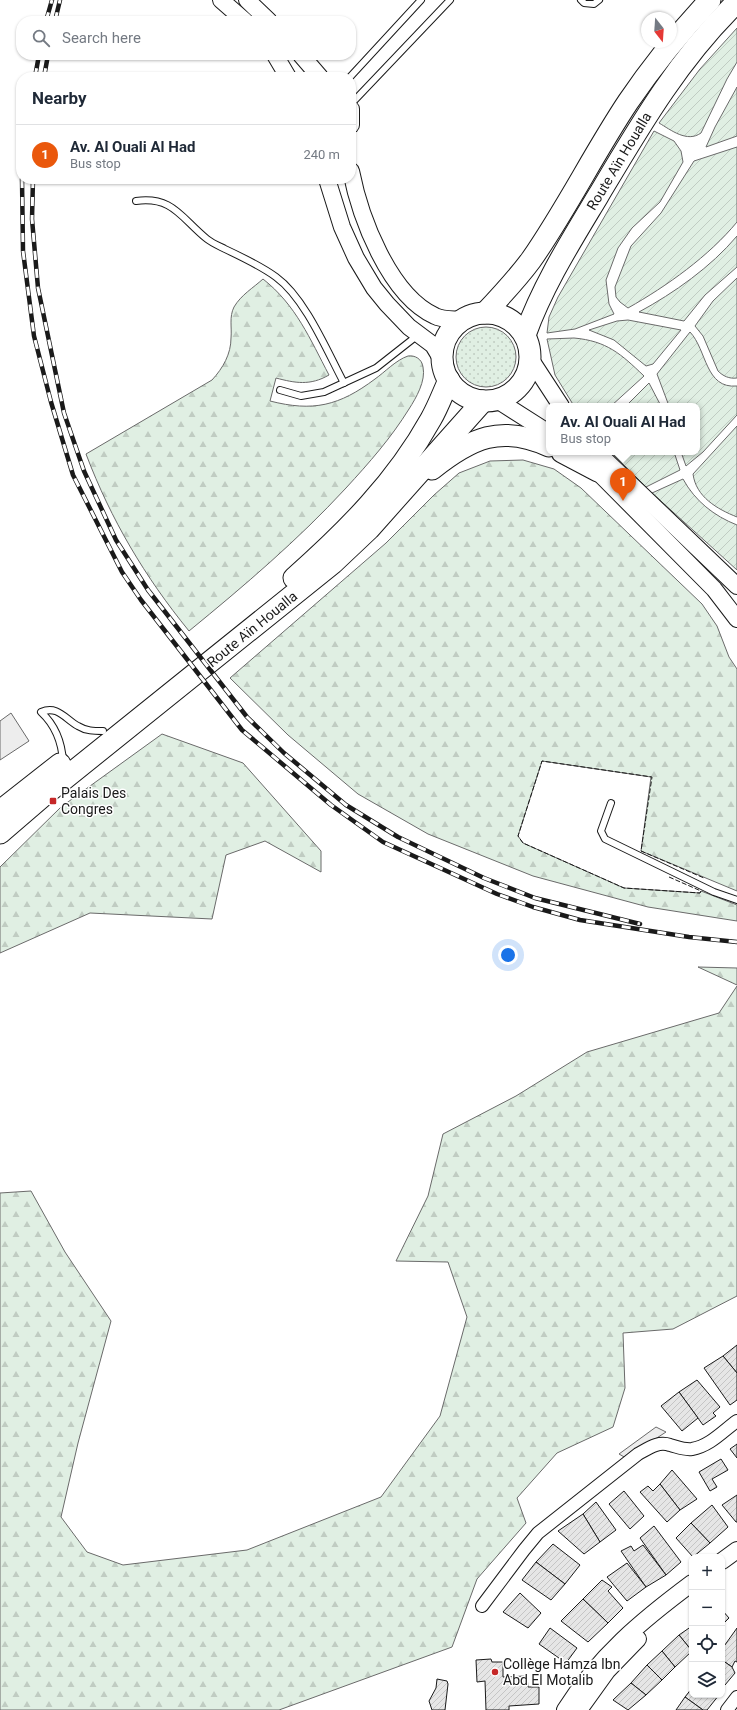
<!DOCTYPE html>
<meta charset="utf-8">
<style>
:root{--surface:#fff;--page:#f2f2f3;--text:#1f2937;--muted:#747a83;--line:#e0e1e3;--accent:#ea580c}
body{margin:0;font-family:Roboto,sans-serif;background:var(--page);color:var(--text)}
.controls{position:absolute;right:12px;bottom:12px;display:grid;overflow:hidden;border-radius:8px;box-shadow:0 1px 3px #0004}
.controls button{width:36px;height:36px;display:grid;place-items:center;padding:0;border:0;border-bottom:1px solid var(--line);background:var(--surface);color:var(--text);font:20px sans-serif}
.compass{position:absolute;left:641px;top:12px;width:36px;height:36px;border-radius:50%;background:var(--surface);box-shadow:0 1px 3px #0004;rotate:163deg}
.you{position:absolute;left:508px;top:955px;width:14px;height:14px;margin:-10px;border:3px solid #fff;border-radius:50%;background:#1a73e8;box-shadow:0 0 0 6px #1a73e833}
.badge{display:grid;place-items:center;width:26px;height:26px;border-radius:50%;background:var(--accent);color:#fff;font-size:13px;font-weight:700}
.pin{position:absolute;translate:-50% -33px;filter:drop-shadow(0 1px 2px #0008)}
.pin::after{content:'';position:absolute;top:21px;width:14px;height:12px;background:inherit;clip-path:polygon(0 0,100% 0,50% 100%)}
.popup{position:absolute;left:546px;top:403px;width:154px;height:52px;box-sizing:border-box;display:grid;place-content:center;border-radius:8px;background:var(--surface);filter:drop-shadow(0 1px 3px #0005);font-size:13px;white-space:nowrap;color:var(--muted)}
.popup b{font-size:15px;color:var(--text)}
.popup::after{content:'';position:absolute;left:50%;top:100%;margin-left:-8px;border:8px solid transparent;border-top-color:var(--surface)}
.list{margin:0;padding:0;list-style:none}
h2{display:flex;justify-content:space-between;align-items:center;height:52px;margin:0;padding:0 16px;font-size:17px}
h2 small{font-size:13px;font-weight:400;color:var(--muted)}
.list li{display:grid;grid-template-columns:26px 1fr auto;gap:12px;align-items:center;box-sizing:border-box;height:60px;padding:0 16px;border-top:1px solid var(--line)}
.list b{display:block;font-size:15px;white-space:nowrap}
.list p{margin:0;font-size:13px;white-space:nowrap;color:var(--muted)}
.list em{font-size:13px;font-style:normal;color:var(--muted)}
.icon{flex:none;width:22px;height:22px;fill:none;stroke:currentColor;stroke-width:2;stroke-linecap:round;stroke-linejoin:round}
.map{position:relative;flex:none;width:737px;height:1710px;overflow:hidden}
.search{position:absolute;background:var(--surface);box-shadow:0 1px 3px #0004;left:16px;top:16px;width:340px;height:44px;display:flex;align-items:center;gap:10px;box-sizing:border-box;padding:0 14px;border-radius:16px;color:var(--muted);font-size:15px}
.panel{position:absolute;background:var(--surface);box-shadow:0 1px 3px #0004;left:16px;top:72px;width:340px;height:112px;border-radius:16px}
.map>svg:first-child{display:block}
.grass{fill:url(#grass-dots);stroke:#6a6a6a}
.forest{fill:url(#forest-firs);stroke:#6a6a6a}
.garden{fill:url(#garden-furrows);stroke:#6a6a6a}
.parking{fill:#ededed;stroke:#6a6a6a}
.building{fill:url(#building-hatch);stroke:#1a1a1a}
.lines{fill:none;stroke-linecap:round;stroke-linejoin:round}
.lane-casing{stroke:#1a1a1a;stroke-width:8}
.street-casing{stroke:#1a1a1a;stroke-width:14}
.secondary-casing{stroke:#1a1a1a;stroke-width:18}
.highway-casing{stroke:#1a1a1a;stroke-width:23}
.lane{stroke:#fff;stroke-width:6}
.street{stroke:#fff;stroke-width:12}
.secondary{stroke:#fff;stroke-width:16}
.highway{stroke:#fff;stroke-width:21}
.rail-casing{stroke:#1a1a1a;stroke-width:4.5}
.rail{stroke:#fff;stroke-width:3;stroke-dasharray:9;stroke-linecap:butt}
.fence{stroke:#1a1a1a;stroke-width:1;stroke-dasharray:5 2;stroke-linecap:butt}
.poi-dot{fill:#c62828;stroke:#fff;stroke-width:1.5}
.labels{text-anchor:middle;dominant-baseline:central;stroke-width:3;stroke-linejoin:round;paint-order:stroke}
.street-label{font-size:14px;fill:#1a1a1a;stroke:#fff}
.poi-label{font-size:14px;fill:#1a1a1a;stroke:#fff;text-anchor:start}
</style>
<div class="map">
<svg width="737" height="1710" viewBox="0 0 737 1710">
<defs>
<pattern id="grass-dots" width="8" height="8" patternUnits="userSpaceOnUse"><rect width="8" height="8" fill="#e0efe3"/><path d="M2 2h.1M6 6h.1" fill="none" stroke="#c0ccc2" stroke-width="1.8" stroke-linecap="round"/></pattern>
<pattern id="forest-firs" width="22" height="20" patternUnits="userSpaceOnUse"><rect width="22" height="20" fill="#e0efe3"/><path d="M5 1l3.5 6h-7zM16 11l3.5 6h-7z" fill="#c0ccc2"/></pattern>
<pattern id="garden-furrows" width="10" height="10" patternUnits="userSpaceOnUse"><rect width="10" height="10" fill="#e0efe3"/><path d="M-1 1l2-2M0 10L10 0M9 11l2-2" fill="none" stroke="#c0ccc2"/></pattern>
<pattern id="building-hatch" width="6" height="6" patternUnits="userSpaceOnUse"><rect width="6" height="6" fill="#e6e6e6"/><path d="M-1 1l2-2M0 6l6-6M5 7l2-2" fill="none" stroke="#c5c5c5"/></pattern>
</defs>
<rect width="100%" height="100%" fill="#fff"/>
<circle class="grass" cx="486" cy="357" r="30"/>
<g class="forest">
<path d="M263 279C296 305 310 339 329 375 310 386 295 383 276 378L270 401C313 412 339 406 375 379 385 372 396 360 408 356 415 355 422 359 423 367 426 381 416 398 409 409 391 438 369 463 346 488 298 540 244 586 189 631 145 577 111 520 86 454L212 380C223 368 231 354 231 338 232 327 229 317 234 307 241 295 253 288 263 279Z"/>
<polygon points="523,460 554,469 581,488 702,604 717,626 729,657 737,669 737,891 641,851 651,777 542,761 518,836 523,843 624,888 700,893 701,891 737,905 737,921 648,907 533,876 428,834 358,794 288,735 230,678 386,543 434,495 459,473 490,461"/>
<polygon points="162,734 243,763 321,851 321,872 265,841 226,855 212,919 90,913 0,953 0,867 61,807"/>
<polygon points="698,967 737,968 737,985"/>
<polygon points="737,986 737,1296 673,1329 623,1333 625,1388 613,1427 557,1453 517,1498 526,1523 477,1579 452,1647 279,1710 0,1710 0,1193 31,1191 65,1252 111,1321 78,1443 61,1517 87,1552 123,1565 247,1550 381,1497 440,1416 467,1317 448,1262 396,1261 428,1196 443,1134 516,1096 587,1052 719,1013"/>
</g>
<g class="garden">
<path d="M737 28V62L727 79 701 133C687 143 671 130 659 123L700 69Z"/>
<polygon points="737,87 737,136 706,147 715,127"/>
<polygon points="654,131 674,141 681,151 683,162 660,202 632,228 618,248 606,280 609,304 614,314 575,329 547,333 549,317 558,297"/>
<path d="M737 147V222C709 256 667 286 628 308L620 302 616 297 615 287 631 246 661 213 694 161Z"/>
<path d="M737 236V267L705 295 684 321 639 312C674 293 711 267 737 236Z"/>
<path d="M737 278V378C729 379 723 376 718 371L703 336 695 326 713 301Z"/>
<polygon points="628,320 681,330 653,364 646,366 614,340 589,330 617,321"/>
<path d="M690 332C707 350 705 389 737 386V415L703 452 686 466 681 452H697V406H669L657 374Z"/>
<path d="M574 338C607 341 621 354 644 376L611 406H574L555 375 547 339Z"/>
<polygon points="649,383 661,406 626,406"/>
<path d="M737 426V517C717 509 696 497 693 474Z"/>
<polygon points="611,452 674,452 680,470 646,487"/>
<path d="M683 479C695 501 714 516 737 525V570L652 493Z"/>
</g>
<g class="parking">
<polygon points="11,713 29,741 0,760 0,721"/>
<polygon points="656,1427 666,1432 626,1458 619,1454"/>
</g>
<g class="building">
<polygon points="737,1345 737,1373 723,1356"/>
<polygon points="723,1356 737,1373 737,1400 730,1405 704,1368"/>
<polygon points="697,1380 720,1407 713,1413 716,1416 703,1425 679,1392"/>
<polygon points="679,1392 698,1418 682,1431 661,1406"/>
<polygon points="737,1444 737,1458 730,1449"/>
<polygon points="721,1459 728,1470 712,1479 717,1487 710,1491 699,1472"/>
<polygon points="672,1470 697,1499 680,1510 660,1484"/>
<polygon points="660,1484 680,1510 667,1522 640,1492 648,1486 653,1491"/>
<polygon points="624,1491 644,1516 630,1529 609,1504"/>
<polygon points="737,1495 737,1522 736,1522 722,1505"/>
<polygon points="596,1502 616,1530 600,1542 583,1514"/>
<polygon points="712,1505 728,1527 710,1543 691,1523"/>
<polygon points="583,1514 600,1542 584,1554 558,1531"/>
<polygon points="691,1523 710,1543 693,1557 676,1538"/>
<polygon points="654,1526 681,1562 666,1575 640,1538"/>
<polygon points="553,1544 580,1565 565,1584 536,1562"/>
<polygon points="643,1545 666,1575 646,1587 621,1551 631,1546 634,1551"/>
<polygon points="536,1562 565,1584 551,1600 522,1580"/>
<polygon points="627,1563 646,1587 627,1601 607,1577"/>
<polygon points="602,1580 612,1587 608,1591 623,1608 608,1623 583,1599"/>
<polygon points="520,1593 541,1613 528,1628 503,1612"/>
<polygon points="583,1599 608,1623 588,1642 561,1621"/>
<polygon points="722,1610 729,1618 722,1625"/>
<polygon points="692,1626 692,1651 679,1635"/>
<polygon points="550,1628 577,1648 566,1663 539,1644"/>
<polygon points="737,1628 737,1662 735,1661 732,1667 722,1660 722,1649"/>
<polygon points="679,1635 692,1651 675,1667 662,1651"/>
<polygon points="662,1651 675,1667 662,1680 647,1665"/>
<polygon points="491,1659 492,1662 503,1662 503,1677 527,1676 528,1687 539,1687 539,1704 509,1706 509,1710 486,1710 485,1681 477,1682 476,1660"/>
<polygon points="722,1660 732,1667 735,1673 725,1685 722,1683"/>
<polygon points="647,1665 662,1680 646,1695 631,1683"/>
<polygon points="437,1679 447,1681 448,1684 445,1710 432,1710 429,1701 436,1688"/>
<polygon points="631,1683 646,1695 628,1710 613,1700"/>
<polygon points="692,1688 692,1695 719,1695 707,1710 703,1710 685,1697"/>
<polygon points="685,1697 703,1710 676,1710"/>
</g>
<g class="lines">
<defs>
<g id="lane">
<polyline points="581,0 584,3 594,4 599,0"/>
<polyline points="350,77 421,0"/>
<polyline points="351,104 450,0"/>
<path d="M136 201C173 196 181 218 207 239 212 243 219 246 225 249 242 257 261 266 276 277 305 298 327 351 344 383"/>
<polyline points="280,390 301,396 324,392 376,368 418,335"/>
<path d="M63 762C62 743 55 725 41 712 58 705 65 719 78 726 86 731 94 731 103 731"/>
<polyline points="611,803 601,831 605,839 714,892 737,900"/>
</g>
<g id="street">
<path d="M482 1606 524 1550 538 1533 638 1454C649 1448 658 1441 670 1445 678 1447 684 1450 692 1449 710 1446 723 1431 737 1421"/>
<polyline points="727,1710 737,1697"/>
</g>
<g id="secondary">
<polyline points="221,0 245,21"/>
<polyline points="247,0 269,21"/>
<polyline points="275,55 288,77"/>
<polyline points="301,55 320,77"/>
<polyline points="351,109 351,125"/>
<path d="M351 171C360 217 389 295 435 316 442 320 454 319 462 320"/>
<polyline points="327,179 342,227 356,258 374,288 387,304 409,327 433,345 442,360"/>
<polyline points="531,360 561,406"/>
<polyline points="497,400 549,433"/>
<polyline points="597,452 737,586"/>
<polyline points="590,464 714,589 737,619"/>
<polyline points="722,1561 737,1550"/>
<path d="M565 1710C599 1656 641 1621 692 1583"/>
<polyline points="579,1710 607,1671 638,1639"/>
</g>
<g id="highway">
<circle cx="486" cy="357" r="44"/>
<path d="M485 313C501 296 517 279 531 260 566 210 594 153 628 102 653 65 680 32 710 0"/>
<path d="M525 335C543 285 571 241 598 196 639 127 679 58 737 2"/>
<polyline points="562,452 598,471"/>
<path d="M432 469C471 438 501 424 549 446"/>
<path d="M294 578C347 531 396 482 431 419 438 407 443 393 449 380"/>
<polyline points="0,811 60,764"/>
<polyline points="0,833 43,796 333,563 369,529 483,401"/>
</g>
</defs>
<use href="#lane" class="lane-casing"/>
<use href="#street" class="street-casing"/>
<use href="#secondary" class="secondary-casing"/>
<use href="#highway" class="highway-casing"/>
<use href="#lane" class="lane"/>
<use href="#street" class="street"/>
<use href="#secondary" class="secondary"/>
<use href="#highway" class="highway"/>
<defs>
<g id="rail">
<polyline points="46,21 52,0"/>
<polyline points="55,21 60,0"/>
<polyline points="35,77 39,55"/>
<polyline points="44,77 48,55"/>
<polyline points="22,179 23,251 34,336 51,402 73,475 122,572 141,600 242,730 331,805 383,842 497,894 533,907 580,920 689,937 737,942"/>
<polyline points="33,179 32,219 38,288 64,413 84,471 116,540 148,590 247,717 284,753 346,805 398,837 484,878 535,898 640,924"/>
</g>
</defs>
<use href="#rail" class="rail-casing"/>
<use href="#rail" class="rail"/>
<polyline class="fence" points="669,877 701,891 700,893 624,888 523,843 518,836 542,761 652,777 641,851 704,878"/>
</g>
<g class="poi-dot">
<rect x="49" y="797" width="8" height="8" rx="2"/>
<circle cx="495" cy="1672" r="4"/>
</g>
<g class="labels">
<g class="street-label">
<text transform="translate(619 161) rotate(-59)">Route Aïn Houalla</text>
<text transform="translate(252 629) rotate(-39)">Route Aïn Houalla</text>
</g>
<g class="poi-label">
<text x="61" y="793">Palais Des<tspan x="61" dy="16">Congres</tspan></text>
<text x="503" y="1664">Collège Hamza Ibn<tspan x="503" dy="16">Abd El Motalib</tspan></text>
</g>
</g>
</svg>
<div class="controls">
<button>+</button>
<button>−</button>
<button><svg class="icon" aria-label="locate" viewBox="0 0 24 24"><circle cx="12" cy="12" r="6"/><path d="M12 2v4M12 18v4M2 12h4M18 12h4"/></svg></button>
<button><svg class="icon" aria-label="layers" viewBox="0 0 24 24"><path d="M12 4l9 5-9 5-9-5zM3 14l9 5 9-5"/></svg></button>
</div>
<svg class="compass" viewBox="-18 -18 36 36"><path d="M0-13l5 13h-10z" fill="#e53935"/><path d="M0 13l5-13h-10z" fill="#747a83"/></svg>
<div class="you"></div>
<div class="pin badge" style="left:623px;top:501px">1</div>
<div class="popup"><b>Av. Al Ouali Al Had</b>Bus stop</div>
<div class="search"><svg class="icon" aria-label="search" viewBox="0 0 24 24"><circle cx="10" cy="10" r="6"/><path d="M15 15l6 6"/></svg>Search here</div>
<section class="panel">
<h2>Nearby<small></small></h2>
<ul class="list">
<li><span class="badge">1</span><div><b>Av. Al Ouali Al Had</b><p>Bus stop</p></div><em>240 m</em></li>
</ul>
</section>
</div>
